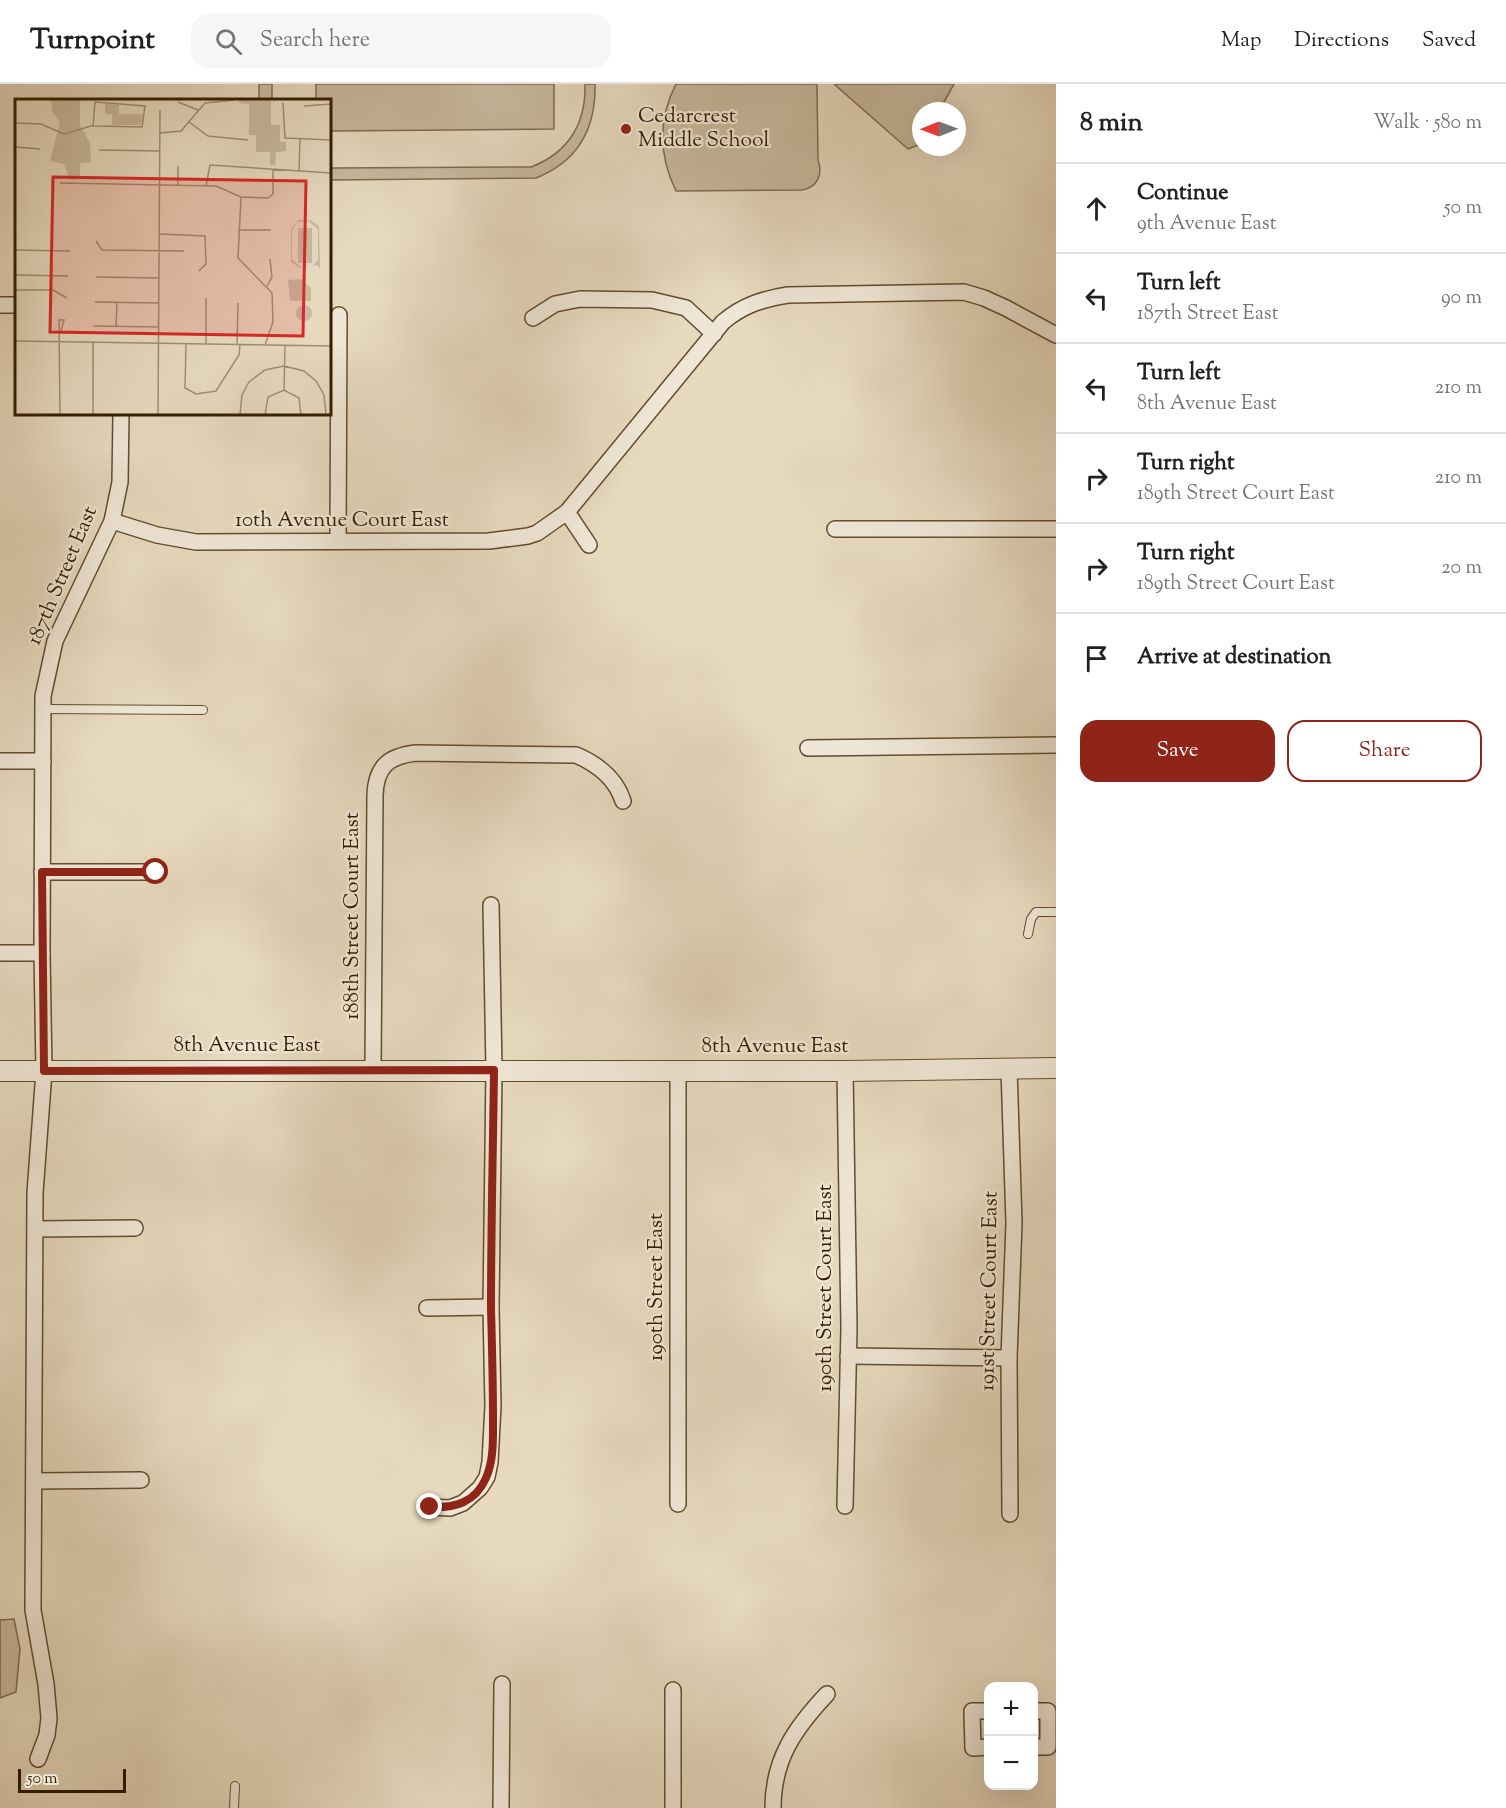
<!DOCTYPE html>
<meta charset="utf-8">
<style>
:root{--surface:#fff;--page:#f6f6f6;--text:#202124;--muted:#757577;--line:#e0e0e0;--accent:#8f2418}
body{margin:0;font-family:"Sorts Mill Goudy",serif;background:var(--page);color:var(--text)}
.controls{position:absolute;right:18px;bottom:18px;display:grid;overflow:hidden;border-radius:12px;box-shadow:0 6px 24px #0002}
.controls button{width:54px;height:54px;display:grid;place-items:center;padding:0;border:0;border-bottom:2px solid var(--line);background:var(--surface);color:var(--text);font:30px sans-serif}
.compass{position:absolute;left:912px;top:18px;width:54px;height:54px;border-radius:50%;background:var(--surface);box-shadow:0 6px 24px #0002;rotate:269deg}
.scale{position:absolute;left:18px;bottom:15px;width:108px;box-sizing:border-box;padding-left:6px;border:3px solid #361d00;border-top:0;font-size:16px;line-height:21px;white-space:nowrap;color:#361d00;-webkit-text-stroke:4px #efe6d5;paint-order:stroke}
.stop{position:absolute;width:18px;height:18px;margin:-14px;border:4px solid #8f2418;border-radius:50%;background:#fff}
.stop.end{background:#8f2418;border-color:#fff;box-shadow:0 2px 6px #0008}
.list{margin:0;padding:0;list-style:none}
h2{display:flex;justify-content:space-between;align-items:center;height:78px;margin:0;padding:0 24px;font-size:26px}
h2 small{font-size:20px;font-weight:400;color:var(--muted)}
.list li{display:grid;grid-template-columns:39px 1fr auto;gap:18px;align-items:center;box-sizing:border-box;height:90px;padding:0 24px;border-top:2px solid var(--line)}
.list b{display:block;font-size:22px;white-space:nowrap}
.list p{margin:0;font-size:20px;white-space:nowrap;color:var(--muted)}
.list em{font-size:20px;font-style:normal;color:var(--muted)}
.actions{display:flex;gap:12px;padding:18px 24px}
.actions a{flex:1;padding:14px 0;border:2px solid var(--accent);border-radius:18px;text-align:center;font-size:21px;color:var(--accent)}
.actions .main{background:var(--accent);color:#fff}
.icon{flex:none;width:33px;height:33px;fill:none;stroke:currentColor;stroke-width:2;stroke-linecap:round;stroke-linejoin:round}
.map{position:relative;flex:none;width:1056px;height:1724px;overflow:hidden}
header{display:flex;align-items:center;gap:36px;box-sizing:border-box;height:84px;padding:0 30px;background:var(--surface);border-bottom:2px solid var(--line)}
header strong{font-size:28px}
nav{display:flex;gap:33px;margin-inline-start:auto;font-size:21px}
.search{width:420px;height:54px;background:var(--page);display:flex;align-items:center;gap:15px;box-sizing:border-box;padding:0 21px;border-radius:18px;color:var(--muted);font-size:22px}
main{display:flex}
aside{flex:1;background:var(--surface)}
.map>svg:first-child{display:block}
.green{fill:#c8b99e;stroke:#7f6b4f;stroke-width:1.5}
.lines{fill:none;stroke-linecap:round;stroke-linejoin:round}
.service-casing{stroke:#624c30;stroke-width:10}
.minor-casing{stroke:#624c30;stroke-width:18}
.tertiary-casing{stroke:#624c30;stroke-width:22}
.service{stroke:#efe6d5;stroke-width:8}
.minor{stroke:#efe6d5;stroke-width:15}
.tertiary{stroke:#efe6d5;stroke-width:20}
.route{stroke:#8f2418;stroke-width:8}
.poi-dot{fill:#8f2418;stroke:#efe6d5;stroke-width:2}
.labels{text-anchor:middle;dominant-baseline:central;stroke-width:4.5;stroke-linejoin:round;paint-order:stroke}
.poi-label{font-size:21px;fill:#361d00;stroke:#efe6d5;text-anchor:start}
.street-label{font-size:21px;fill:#361d00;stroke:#efe6d5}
.inset-road{fill:none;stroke:#a08e72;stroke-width:1.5}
.view{fill:#d62828;fill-opacity:0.15;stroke:#d62828;stroke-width:3}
.inset-edge{fill:none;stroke:#361d00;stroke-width:3}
</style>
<header>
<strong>Turnpoint</strong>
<div class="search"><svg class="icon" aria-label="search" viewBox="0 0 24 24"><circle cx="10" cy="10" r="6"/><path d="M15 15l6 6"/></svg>Search here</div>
<nav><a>Map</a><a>Directions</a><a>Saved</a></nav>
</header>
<main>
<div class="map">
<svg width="1056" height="1724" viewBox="0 0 1056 1724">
<rect width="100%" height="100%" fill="#e6d9be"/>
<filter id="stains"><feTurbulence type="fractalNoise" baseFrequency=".00333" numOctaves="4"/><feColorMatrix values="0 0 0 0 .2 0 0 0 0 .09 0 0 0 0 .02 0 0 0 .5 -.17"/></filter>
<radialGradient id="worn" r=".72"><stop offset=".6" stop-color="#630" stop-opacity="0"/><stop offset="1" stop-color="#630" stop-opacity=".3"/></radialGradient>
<g class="green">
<rect x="259" y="0" width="13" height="16"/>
<polygon points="316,0 554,0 554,45 330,47 330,16 316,16"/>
<path d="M585 0H595C596 44 579 77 536 94L330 96V84L531 83C568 69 586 40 585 0Z"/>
<path d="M676 0H817L818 76C823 90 818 103 802 106L676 107C659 72 658 35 676 0Z"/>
<polygon points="834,0 954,0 939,27 921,27 921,60 908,65"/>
<polygon points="14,1535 20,1565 16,1608 0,1614 0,1536"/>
</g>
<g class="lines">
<defs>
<g id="service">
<polyline points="43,625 203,626"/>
<polyline points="1028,850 1031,835 1036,828 1056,828"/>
<polyline points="234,1724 235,1702"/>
</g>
<g id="minor">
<polyline points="0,221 16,221"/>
<polyline points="533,234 555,220 580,215 652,216 686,224 714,250"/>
<polyline points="567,428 589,461"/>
<path d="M112 437 157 451 196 458 489 457 528 452 537 449 567 428 723 238C743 221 763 215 788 211L964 208 984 214 1006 224 1056 251"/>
<polyline points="835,445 1056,445"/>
<polyline points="338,457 339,231"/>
<polyline points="808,664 1056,661"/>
<polyline points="0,677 43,677"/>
<polyline points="42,788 156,788"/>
<polyline points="0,869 42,869"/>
<polyline points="1009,985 1014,1139 1009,1274 1010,1430"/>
<path d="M373 986 375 711C376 682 389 672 416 669L576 671C597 680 616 695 623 717"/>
<polyline points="678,987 678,1420"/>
<polyline points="845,987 849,1244 845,1422"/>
<polyline points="36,1145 135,1144"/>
<polyline points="427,1224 491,1223"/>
<polyline points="848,1272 1009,1274"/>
<polyline points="34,1397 141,1396"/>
<polyline points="430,1423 450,1424 463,1419 480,1404 487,1393 490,1378 493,1322 491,1223 494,986 491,821"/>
<polyline points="673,1606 673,1724"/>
<polyline points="988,1627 972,1627 973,1664 988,1663"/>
<polyline points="1034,1627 1048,1627 1048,1663 1034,1663"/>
<polyline points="38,1675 47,1651 49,1634 46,1600 33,1526 35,1109 44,987 42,869 43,612 55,557 112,437 120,398 121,330"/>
<polyline points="501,1724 502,1600"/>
<path d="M773 1724C773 1675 795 1644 827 1610"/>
</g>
<polyline id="tertiary" points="0,987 845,987 1056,984"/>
</defs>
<use href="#service" class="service-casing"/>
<use href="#minor" class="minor-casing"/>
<use href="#tertiary" class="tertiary-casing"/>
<use href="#service" class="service"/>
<use href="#minor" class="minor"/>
<use href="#tertiary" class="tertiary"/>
</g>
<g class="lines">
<path class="route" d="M156 788H42L44 987 494 986C493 1066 491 1145 491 1225 492 1261 493 1298 493 1335 493 1354 494 1376 486 1394 475 1419 455 1424 430 1423"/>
</g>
<circle class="poi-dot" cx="626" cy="45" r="6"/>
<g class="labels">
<g class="poi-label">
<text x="638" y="33">Cedarcrest<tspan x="638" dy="24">Middle School</tspan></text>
</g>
<g class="street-label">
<text x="342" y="437">10th Avenue Court East</text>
<text transform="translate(63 492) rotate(-67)">187th Street East</text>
<text transform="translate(353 832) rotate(-90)">188th Street Court East</text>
<text x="247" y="962">8th Avenue East</text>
<text x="775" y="963">8th Avenue East</text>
<text transform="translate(657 1203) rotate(-90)">190th Street East</text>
<text transform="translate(826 1204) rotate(-90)">190th Street Court East</text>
<text transform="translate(990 1207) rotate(-89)">191st Street Court East</text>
</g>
</g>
<g transform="translate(15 15)">
<rect width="316" height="316" fill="#e6d9be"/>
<path d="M36 0H65V26L75 44 76 63 65 64V80L55 81 49 65 35 62 45 23 37 12ZM224 0 256 1V26H265V43H271V52L261 53 260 66H255V53H241V36H234V5L224 4ZM90 5 104 6V15H128L126 26H97V15H90ZM283 121H295L304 127 305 170 302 166 285 169 276 163V130ZM293 122 303 130V161L297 167 286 168 277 160V132L282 123ZM283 129H297V164H283ZM286 180 296 189V202H275L273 181ZM281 214a8 8 0 1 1 16 0a8 8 0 1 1-16 0Z" fill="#c8b99e" fill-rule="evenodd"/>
<path class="inset-road" d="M163 3 183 11M268 4 270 39 317 41M289 7 317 5M174 23 193 37 233 41M0 24 26 25 49 35 76 27H78L127 28 130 7 80 3 78 27M145 34 166 32 190 4 219 1M0 48 25 50M84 51 145 52M284 72 285 40M45 84 201 87 226 98 253 99 258 95V70M163 86V67M191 87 195 66 317 74M226 98 223 159 257 194 258 223 250 246M223 131H256M145 135 190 137 191 165 184 172M81 142 87 151 169 152M0 151 55 152M0 176 53 177M81 178 144 179M252 187 257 178 255 160M0 191H38L52 199M80 203 144 204M78 227 144 228M101 227 102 204M0 242 317 247M171 245 170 289 181 295 201 292 224 256 225 246M191 245V199M222 246 223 204M269 291 270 246M45 316 44 221H49L46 232M78 316V244M143 316 145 11M225 316 227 296 234 283 250 271 269 267 289 272 301 282 309 296 311 316M250 316 253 298 269 291 284 299 286 316"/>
<path class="view" d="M38 78 291 82 288 237 35 233Z"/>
<rect width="316" height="316" class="inset-edge"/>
</g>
<rect width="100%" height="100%" filter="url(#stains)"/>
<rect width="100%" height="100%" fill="url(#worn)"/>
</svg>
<div class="controls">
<button>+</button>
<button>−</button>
</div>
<svg class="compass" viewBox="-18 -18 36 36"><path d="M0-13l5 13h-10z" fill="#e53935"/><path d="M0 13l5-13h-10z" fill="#757577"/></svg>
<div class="scale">50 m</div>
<div class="stop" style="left:156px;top:788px"></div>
<div class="stop end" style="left:430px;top:1423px"></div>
</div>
<aside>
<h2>8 min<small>Walk · 580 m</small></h2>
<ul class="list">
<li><svg class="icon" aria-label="ahead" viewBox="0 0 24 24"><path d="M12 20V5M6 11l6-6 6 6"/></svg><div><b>Continue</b><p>9th Avenue East</p></div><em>50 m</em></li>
<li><svg class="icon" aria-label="left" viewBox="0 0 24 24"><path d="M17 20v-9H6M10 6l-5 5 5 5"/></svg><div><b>Turn left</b><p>187th Street East</p></div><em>90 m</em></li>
<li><svg class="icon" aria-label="left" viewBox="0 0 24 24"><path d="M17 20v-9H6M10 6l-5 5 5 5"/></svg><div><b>Turn left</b><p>8th Avenue East</p></div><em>210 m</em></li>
<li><svg class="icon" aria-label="right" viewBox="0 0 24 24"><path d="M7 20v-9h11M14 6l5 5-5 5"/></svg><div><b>Turn right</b><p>189th Street Court East</p></div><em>210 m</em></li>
<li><svg class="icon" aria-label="right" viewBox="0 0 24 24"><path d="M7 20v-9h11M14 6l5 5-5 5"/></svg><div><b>Turn right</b><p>189th Street Court East</p></div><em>20 m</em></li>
<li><svg class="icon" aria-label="arrive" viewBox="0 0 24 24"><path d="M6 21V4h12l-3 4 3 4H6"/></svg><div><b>Arrive at destination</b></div></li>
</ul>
<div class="actions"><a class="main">Save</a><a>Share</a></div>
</aside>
</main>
